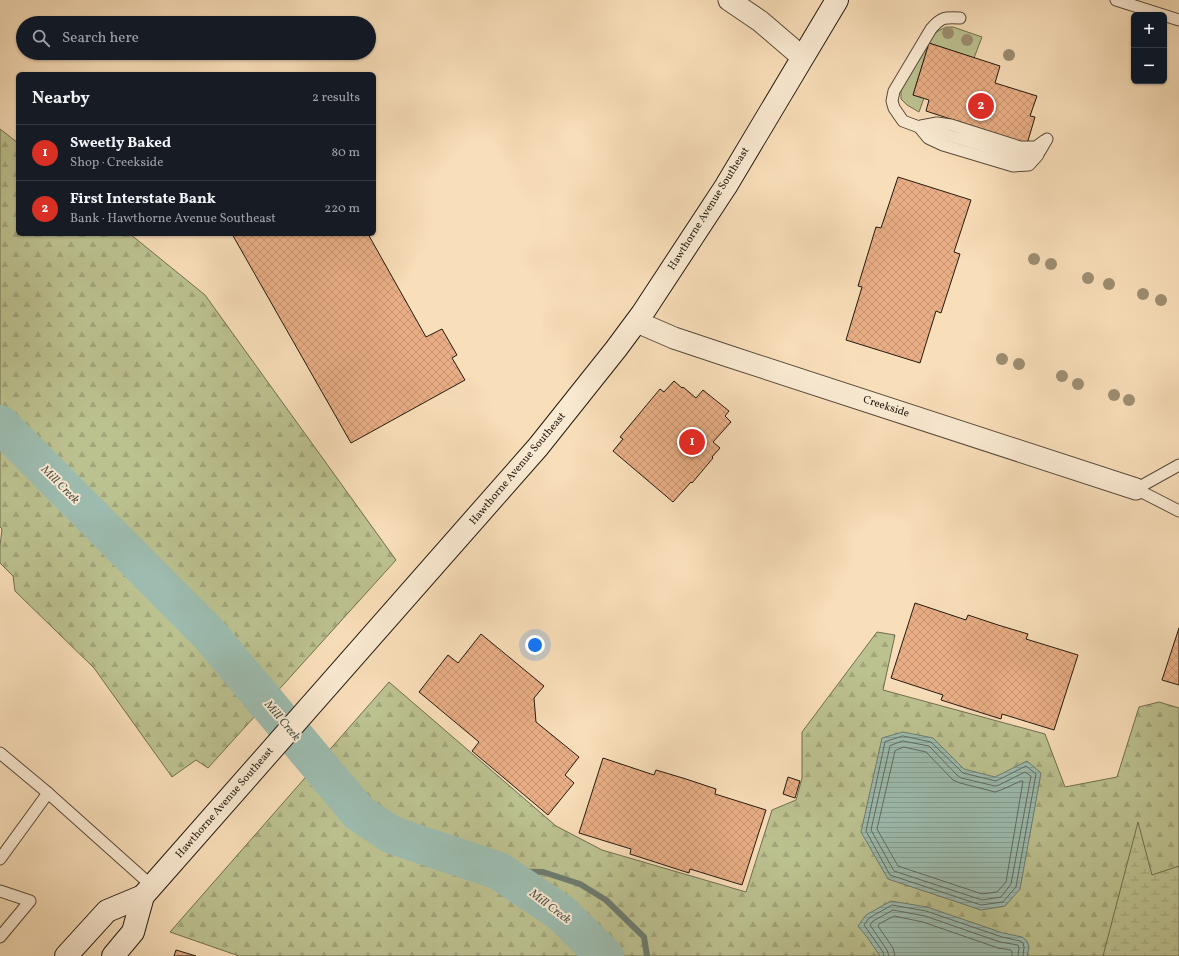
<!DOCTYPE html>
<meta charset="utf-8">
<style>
:root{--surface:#171b24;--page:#20242c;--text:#f1f3f6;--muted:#9ea1a6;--line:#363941;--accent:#d93025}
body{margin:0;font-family:Vollkorn,serif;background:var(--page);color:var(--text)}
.controls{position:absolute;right:12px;top:12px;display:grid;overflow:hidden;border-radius:6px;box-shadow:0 1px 3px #0004}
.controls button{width:36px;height:36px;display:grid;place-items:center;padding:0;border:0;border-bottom:1px solid var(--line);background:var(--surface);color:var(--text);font:20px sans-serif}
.you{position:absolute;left:535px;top:645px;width:14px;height:14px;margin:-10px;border:3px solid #fff;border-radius:50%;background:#1a73e8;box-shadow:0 0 0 6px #1a73e833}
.badge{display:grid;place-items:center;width:26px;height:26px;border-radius:50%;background:var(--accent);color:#fff;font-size:13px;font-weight:700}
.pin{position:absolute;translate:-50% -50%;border:2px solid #fff;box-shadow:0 1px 4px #0006}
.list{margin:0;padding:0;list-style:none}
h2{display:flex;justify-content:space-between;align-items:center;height:52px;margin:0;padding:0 16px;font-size:17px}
h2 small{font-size:13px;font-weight:400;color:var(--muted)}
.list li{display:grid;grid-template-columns:26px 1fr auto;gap:12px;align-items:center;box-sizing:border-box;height:56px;padding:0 16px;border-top:1px solid var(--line)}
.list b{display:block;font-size:15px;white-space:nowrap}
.list p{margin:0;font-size:13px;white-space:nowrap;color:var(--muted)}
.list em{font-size:13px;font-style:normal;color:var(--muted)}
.icon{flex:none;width:22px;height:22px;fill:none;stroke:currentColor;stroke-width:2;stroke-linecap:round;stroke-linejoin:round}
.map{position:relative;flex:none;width:1179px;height:956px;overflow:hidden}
.search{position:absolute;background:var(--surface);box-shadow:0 1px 3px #0004;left:16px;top:16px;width:360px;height:44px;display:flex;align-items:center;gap:10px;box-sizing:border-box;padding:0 14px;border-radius:22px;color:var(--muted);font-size:15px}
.panel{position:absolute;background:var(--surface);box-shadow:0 1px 3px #0004;left:16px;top:72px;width:360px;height:164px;border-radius:6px}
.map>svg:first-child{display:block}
.green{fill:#bcc190;stroke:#706e50}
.forest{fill:url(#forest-firs);stroke:#706e50}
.wetland{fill:url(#wetland-marsh);stroke:#706e50}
.water{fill:url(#water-rules);stroke:#6d7b6f}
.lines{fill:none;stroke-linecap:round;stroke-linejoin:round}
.shore{stroke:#606b60;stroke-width:1}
.stream{stroke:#6d7b6f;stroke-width:6}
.river{stroke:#9dbcaf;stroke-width:38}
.building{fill:url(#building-cross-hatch);stroke:#241a10}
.lane-casing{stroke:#594b3a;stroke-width:13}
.street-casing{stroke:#594b3a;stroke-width:23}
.secondary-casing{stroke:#241a10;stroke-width:24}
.lane{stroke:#faead2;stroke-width:11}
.street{stroke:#faead2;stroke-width:21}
.secondary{stroke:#faead2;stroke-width:22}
.tree{fill:#9d8e71}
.labels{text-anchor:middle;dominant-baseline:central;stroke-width:4;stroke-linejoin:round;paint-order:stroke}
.street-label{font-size:11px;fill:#241a10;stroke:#faead2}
.water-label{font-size:12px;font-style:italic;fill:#4e5348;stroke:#faead2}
</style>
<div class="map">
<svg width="1179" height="956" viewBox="0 0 1179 956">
<defs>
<pattern id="forest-firs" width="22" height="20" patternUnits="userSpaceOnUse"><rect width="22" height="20" fill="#bcc190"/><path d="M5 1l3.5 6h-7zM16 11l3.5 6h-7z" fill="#a1a57b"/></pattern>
<pattern id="wetland-marsh" width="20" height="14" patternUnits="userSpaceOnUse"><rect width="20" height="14" fill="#bcc190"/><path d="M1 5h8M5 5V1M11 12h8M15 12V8" fill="none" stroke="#a1a57b"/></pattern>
<pattern id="water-rules" width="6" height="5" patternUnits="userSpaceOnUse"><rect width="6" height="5" fill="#9dbcaf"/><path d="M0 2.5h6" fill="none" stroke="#87a196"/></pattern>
<pattern id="building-cross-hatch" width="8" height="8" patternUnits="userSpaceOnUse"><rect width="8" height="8" fill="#e9ae85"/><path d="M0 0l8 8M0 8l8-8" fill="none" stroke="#c89572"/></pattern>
</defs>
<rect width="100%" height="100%" fill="#f8deb9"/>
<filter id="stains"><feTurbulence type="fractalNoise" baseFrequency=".005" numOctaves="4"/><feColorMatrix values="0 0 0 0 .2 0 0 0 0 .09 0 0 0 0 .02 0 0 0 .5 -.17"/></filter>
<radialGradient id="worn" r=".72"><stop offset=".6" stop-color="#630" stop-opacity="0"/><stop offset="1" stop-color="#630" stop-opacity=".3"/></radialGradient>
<polygon class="green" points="946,27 953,27 982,37 974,58 929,43 913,95 924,98 919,112 907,105 901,99 901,86 932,36 938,31"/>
<g class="forest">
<polygon points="0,129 18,143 18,234 130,234 205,295 396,560 208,768 196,760 172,777 94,668 15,591 13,576 0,563 0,546 2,529 0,527"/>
<polygon points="877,632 895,635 883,690 1045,734 1065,787 1117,777 1139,707 1159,702 1179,708 1179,956 239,956 170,932 389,682 556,826 602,850 746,892 772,810 796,800 802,778 802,732"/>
</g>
<polygon class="wetland" points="1138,822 1152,875 1179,866 1179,956 1103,956"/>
<g class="water">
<polygon points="903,732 933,738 964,769 995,777 1027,761 1041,773 1020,889 1005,906 981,910 888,879 861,832 882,738"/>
<polygon points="891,901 927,907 1003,933 1022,937 1027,941 1029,947 1027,956 880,956 867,937 858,926 866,915"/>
</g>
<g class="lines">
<g class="shore">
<polygon points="903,736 931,742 963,773 996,781 1026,766 1036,774 1016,887 1003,902 981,905 890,875 866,831 885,742"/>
<polygon points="903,741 929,746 957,775 961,778 995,786 999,785 1025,772 1031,776 1011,884 1001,897 982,900 894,871 871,830 890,746"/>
<polygon points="904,747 926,752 953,780 960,783 995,792 1001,790 1021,781 1023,781 1006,882 997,892 982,894 898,866 877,829 895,751"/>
<polyline points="884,956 883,952 864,925 869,918 892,905 926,911 1002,937 1020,941 1023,943 1024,947 1023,956"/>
<polyline points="889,956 887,950 870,925 873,921 893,910 925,916 1000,942 1018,945 1019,948 1018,956"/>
<polyline points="895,956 893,948 878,926 879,924 894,916 923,922 998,948 1011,950 1012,952 1012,956"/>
</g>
<polyline class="stream" points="499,871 543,872 580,884 606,900 644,937 647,956"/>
<polyline class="river" points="0,424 209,634 359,813 392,835 499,871 560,912 605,956"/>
</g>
<g class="building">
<polygon points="929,43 1000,66 995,83 1037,96 1030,116 1035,117 1027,144 966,153 969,125 926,111 929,100 913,95"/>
<polygon points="898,177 971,200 954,252 960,254 941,313 936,311 920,363 846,340 862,287 858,286 876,227 881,228"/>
<polygon points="232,234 368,234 426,337 442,329 457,355 452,358 465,380 351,443"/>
<polygon points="674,381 682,388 683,387 696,398 703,390 729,411 725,416 731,422 713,442 720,448 712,457 713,458 692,483 691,482 673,502 613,451 623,439 620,437 660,389 664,392"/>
<polygon points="915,603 966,620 968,615 998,625 1028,634 1026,639 1078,655 1054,730 1002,714 1001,719 941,700 943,695 891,678"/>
<polygon points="1179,628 1179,685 1162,680"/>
<polygon points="481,634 544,686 534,698 536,722 579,757 565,775 574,783 548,815 472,751 479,742 419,692 448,655 458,663"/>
<polygon points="603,758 654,775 656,770 686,779 716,789 715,794 766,810 742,885 690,869 689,873 630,854 631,849 579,833"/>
<polygon points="788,777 800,781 795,798 783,794"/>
<polygon points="176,950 196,956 174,956"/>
</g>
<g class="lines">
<defs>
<g id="lane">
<polyline points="1116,0 1179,20"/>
<path d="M960 18C945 17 941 17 931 29L894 91 892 101 894 108 903 121 919 127 967 141 1015 156 1029 157 1040 151 1047 139"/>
<polyline points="921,126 937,123 951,125 1020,147 1036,147 1044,141"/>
<polyline points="919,127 928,138 943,145 1013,166 1029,165 1038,155"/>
<polyline points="1136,489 1179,465"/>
<polyline points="1136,489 1179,511"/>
<polyline points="0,753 48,793 152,886"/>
<polyline points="0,859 48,793"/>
<polyline points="0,891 30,901 0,937"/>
</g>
<g id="street">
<polyline points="729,0 760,21 802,57"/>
<polyline points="637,322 674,338 728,356 1136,489"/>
</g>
<g id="secondary">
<polyline points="66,956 107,911 143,896"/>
<polyline points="113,956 133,932 143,896 538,447 616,349 642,314 726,186 837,0"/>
</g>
</defs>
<use href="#lane" class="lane-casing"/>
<use href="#street" class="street-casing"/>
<use href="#secondary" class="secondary-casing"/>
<use href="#lane" class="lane"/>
<use href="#street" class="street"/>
<use href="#secondary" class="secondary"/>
</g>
<g class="tree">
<circle cx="948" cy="33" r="6"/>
<circle cx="967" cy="40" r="6"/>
<circle cx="1009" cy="55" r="6"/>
<circle cx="1034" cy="259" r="6"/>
<circle cx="1051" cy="264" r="6"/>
<circle cx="1088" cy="278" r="6"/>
<circle cx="1109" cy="284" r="6"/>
<circle cx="1143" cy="294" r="6"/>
<circle cx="1161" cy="300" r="6"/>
<circle cx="1002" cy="359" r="6"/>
<circle cx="1019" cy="364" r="6"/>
<circle cx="1062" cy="376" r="6"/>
<circle cx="1078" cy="384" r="6"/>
<circle cx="1114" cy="395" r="6"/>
<circle cx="1129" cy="400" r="6"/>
</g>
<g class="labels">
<g class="street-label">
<text transform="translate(709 209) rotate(-58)">Hawthorne Avenue Southeast</text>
<text transform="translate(886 407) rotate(18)">Creekside</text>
<text transform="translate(518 469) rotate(-50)">Hawthorne Avenue Southeast</text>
<text transform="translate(225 803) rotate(-49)">Hawthorne Avenue Southeast</text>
</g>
<g class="water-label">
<text transform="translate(60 485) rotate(45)">Mill Creek</text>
<text transform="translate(282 721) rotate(50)">Mill Creek</text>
<text transform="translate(550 907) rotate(37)">Mill Creek</text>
</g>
</g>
<rect width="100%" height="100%" filter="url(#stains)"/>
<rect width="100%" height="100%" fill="url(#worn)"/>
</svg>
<div class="controls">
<button>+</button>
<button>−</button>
</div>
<div class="you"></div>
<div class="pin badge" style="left:692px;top:442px">1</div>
<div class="pin badge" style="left:981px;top:106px">2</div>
<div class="search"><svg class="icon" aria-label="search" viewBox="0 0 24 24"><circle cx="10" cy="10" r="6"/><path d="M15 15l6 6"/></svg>Search here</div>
<section class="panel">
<h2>Nearby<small>2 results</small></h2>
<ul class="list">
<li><span class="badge">1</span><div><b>Sweetly Baked</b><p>Shop · Creekside</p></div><em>80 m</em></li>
<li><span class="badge">2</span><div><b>First Interstate Bank</b><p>Bank · Hawthorne Avenue Southeast</p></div><em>220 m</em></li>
</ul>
</section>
</div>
